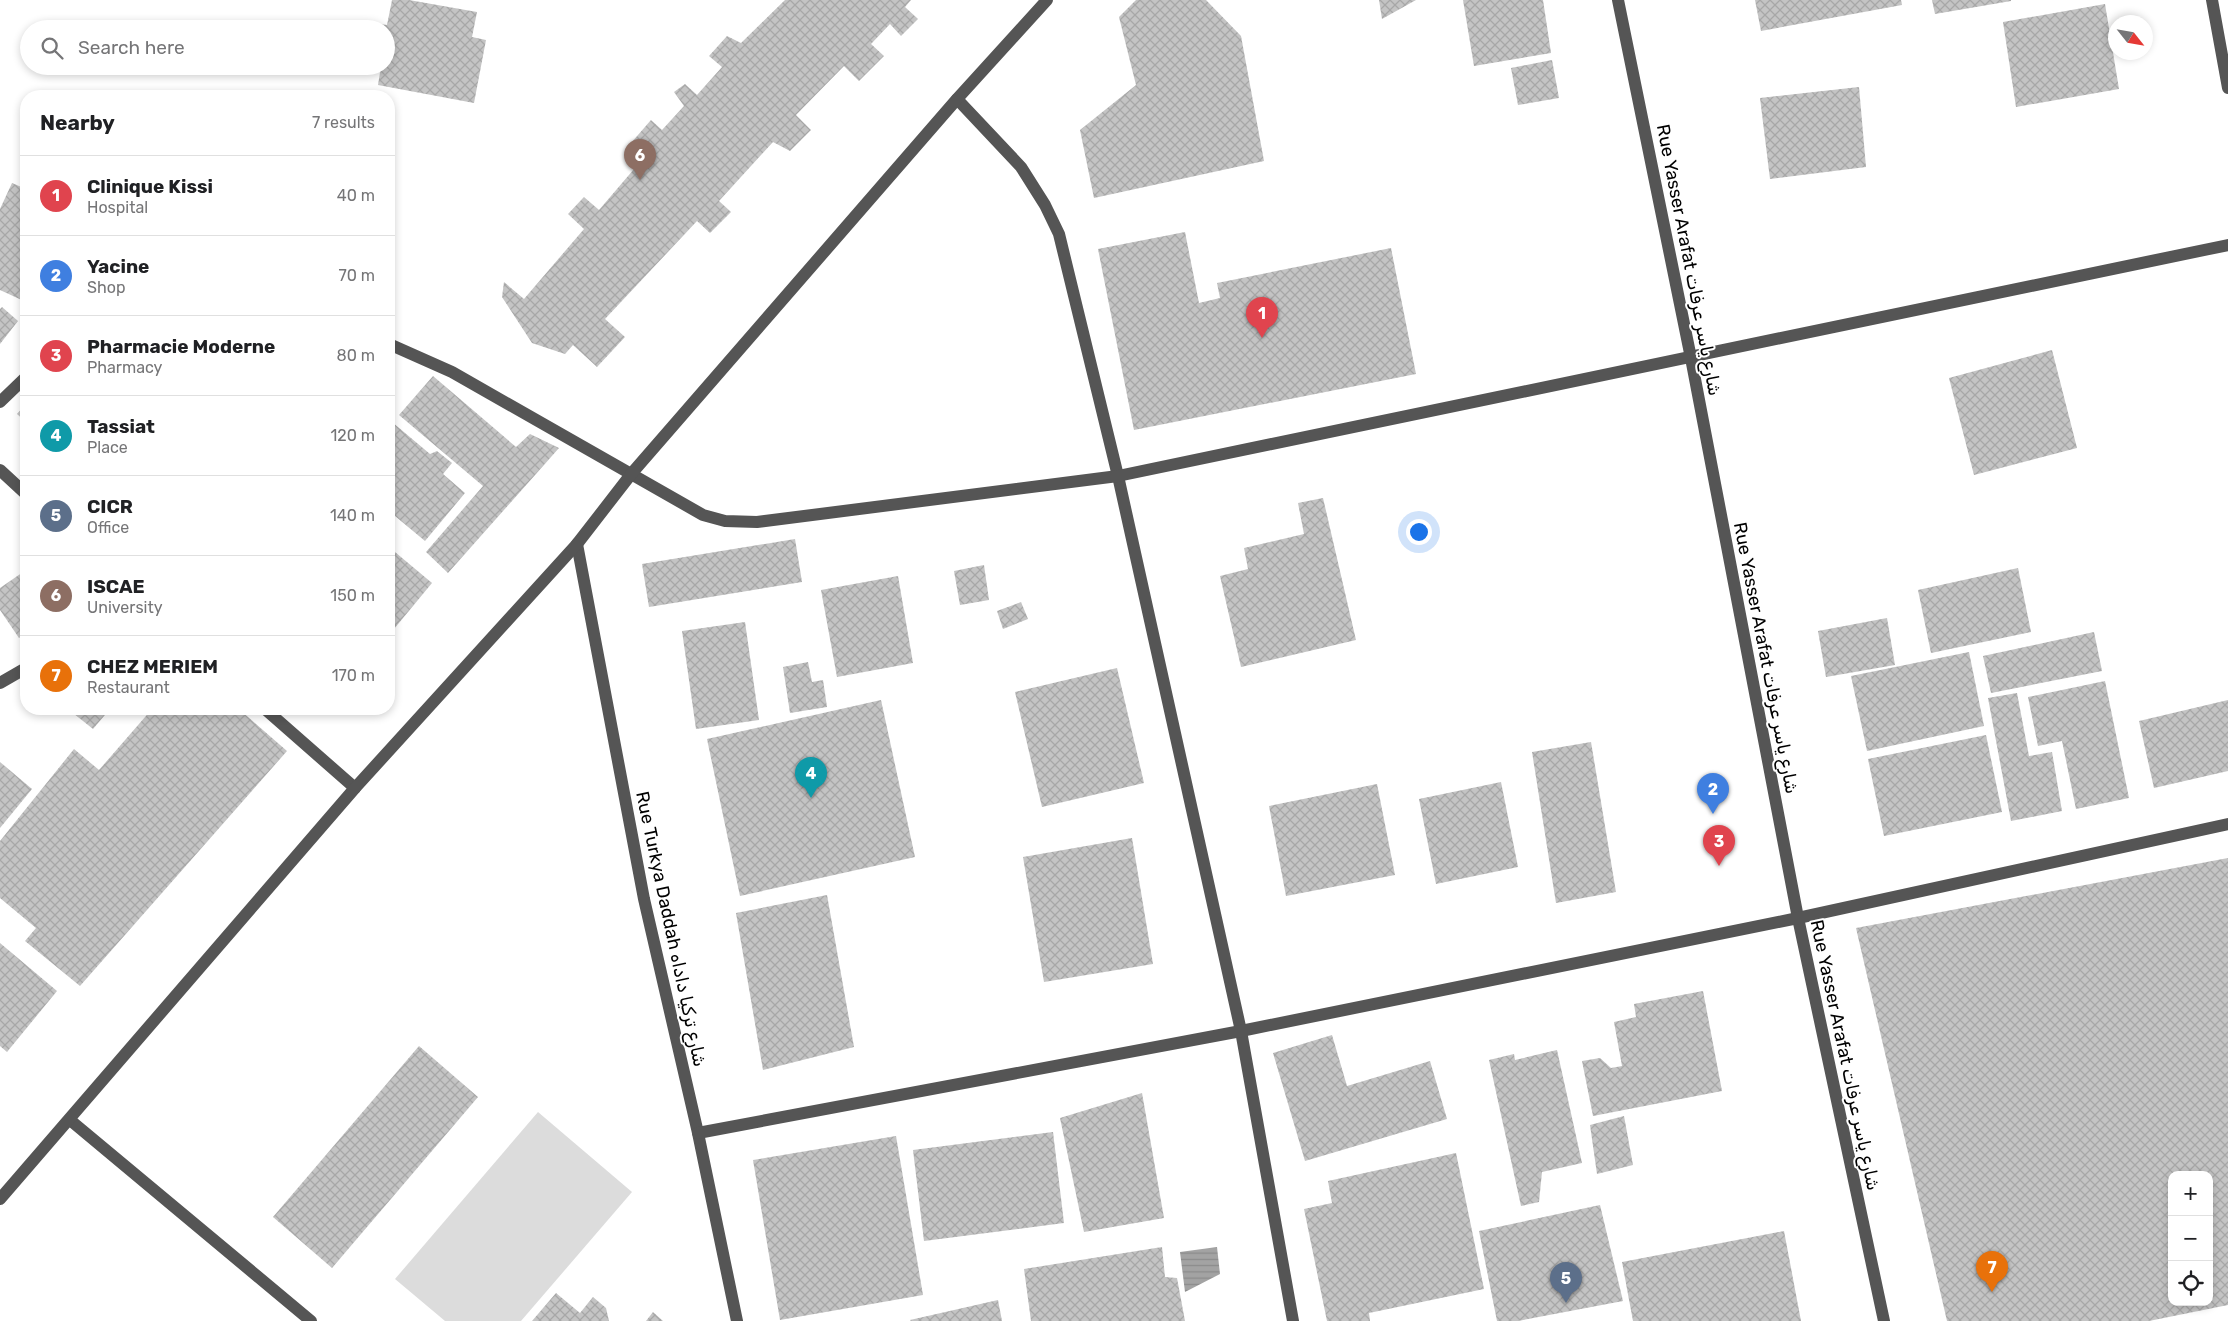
<!DOCTYPE html>
<meta charset="utf-8">
<style>
:root{--surface:#fff;--page:#f6f6f6;--text:#202124;--muted:#757577;--line:#e0e0e0;--accent:#ea580c}
body{margin:0;font-family:Rubik,"Noto Sans Arabic",sans-serif;background:var(--page);color:var(--text)}
.controls{position:absolute;right:15px;bottom:15px;display:grid;overflow:hidden;border-radius:10px;box-shadow:0 2px 8px #0003}
.controls button{width:45px;height:45px;display:grid;place-items:center;padding:0;border:0;border-bottom:1px solid var(--line);background:var(--surface);color:var(--text);font:25px sans-serif}
.compass{position:absolute;left:2108px;top:15px;width:45px;height:45px;border-radius:50%;background:var(--surface);box-shadow:0 2px 8px #0003;rotate:121deg}
.you{position:absolute;left:1418px;top:531px;width:18px;height:18px;margin:-12px;border:4px solid #fff;border-radius:50%;background:#1a73e8;box-shadow:0 0 0 8px #1a73e833}
.badge{display:grid;place-items:center;width:32px;height:32px;border-radius:50%;background:var(--accent);color:#fff;font-size:16px;font-weight:700}
.pin{position:absolute;translate:-50% -41px;filter:drop-shadow(0 1px 2px #0008)}
.pin::after{content:'';position:absolute;top:26px;width:18px;height:15px;background:inherit;clip-path:polygon(0 0,100% 0,50% 100%)}
.list{margin:0;padding:0;list-style:none}
h2{display:flex;justify-content:space-between;align-items:center;height:65px;margin:0;padding:0 20px;font-size:21px}
h2 small{font-size:16px;font-weight:400;color:var(--muted)}
.list li{display:grid;grid-template-columns:32px 1fr auto;gap:15px;align-items:center;box-sizing:border-box;height:80px;padding:0 20px;border-top:1px solid var(--line)}
.list b{display:block;font-size:19px;white-space:nowrap}
.list p{margin:0;font-size:16px;white-space:nowrap;color:var(--muted)}
.list em{font-size:16px;font-style:normal;color:var(--muted)}
.icon{flex:none;width:28px;height:28px;fill:none;stroke:currentColor;stroke-width:2;stroke-linecap:round;stroke-linejoin:round}
.map{position:relative;flex:none;width:2228px;height:1321px;overflow:hidden}
.search{position:absolute;background:var(--surface);box-shadow:0 2px 8px #0003;left:20px;top:20px;width:375px;height:55px;display:flex;align-items:center;gap:12px;box-sizing:border-box;padding:0 18px;border-radius:28px;color:var(--muted);font-size:19px}
.panel{position:absolute;background:var(--surface);box-shadow:0 2px 8px #0003;left:20px;top:90px;width:375px;height:625px;border-radius:20px}
.map>svg:first-child{display:block}
.grass{fill:#dcdcdc}
.water{fill:url(#water-rules)}
.building{fill:url(#building-cross-hatch);fill-rule:evenodd}
.lines{fill:none;stroke-linecap:round;stroke-linejoin:round}
.minor{stroke:#555;stroke-width:12}
.labels{text-anchor:middle;dominant-baseline:central;stroke-width:4;stroke-linejoin:round;paint-order:stroke}
.street-label{font-size:18px;fill:#000;stroke:#fff}
</style>
<div class="map">
<svg width="2228" height="1321" viewBox="0 0 2228 1321">
<defs>
<pattern id="water-rules" width="6" height="5" patternUnits="userSpaceOnUse" patternTransform="scale(1.25)"><rect width="6" height="5" fill="#a3a3a3"/><path d="M0 2.5h6" fill="none" stroke="#8b8b8b"/></pattern>
<pattern id="building-cross-hatch" width="8" height="8" patternUnits="userSpaceOnUse" patternTransform="scale(1.25)"><rect width="8" height="8" fill="#c4c4c4"/><path d="M0 0l8 8M0 8l8-8" fill="none" stroke="#a7a7a7"/></pattern>
</defs>
<rect width="100%" height="100%" fill="#fff"/>
<polygon class="grass" points="538,1112 632,1192 521,1321 445,1321 395,1279"/>
<polygon class="water" points="1217,1247 1220,1274 1185,1292 1180,1252"/>
<g class="building">
<polygon points="392,0 409,0 477,12 472,37 486,40 474,103 378,85 381,66 386,66 386,29 371,29 372,23 387,25"/>
<polygon points="785,0 911,0 905,7 918,19 901,36 890,24 871,44 884,56 859,81 844,66 796,115 811,130 790,151 773,142 719,201 731,212 710,233 697,221 605,319 625,337 597,367 573,345 565,354 532,343 502,297 504,282 524,299 584,229 568,214 584,197 599,210 646,155 631,143 651,120 662,130 684,106 674,92 685,84 697,95 722,67 709,56 727,36 741,43"/>
<polygon points="1136,0 1206,0 1241,36 1264,161 1094,198 1080,130 1136,85 1119,17"/>
<polygon points="1379,0 1416,0 1382,19"/>
<polygon points="1463,0 1543,0 1551,53 1474,66"/>
<polygon points="1755,0 1901,0 1902,5 1761,31"/>
<polygon points="1932,0 2011,0 2011,1 1935,14"/>
<polygon points="2105,4 2119,89 2016,107 2003,22"/>
<polygon points="1552,60 1559,98 1518,105 1511,68"/>
<polygon points="1859,87 1866,167 1770,179 1760,98"/>
<polygon points="12,183 26,189 26,302 0,290 0,209"/>
<polygon points="1185,232 1199,303 1220,298 1217,283 1391,248 1416,374 1134,430 1098,249"/>
<polygon points="2,307 18,321 0,344 0,309"/>
<polygon points="2052,350 2077,448 1974,475 1949,378"/>
<polygon points="433,376 516,447 530,434 559,448 448,573 426,552 483,486 399,415"/>
<polygon points="26,404 26,422 17,414"/>
<polygon points="392,422 430,454 437,451 452,463 443,474 465,493 425,541 389,511 389,427"/>
<polygon points="1323,498 1356,640 1241,667 1220,576 1248,569 1244,548 1304,534 1298,503"/>
<polygon points="795,539 802,582 649,607 642,564"/>
<polygon points="389,547 432,583 389,635"/>
<polygon points="984,565 989,600 960,605 954,571"/>
<polygon points="2018,568 2031,632 1931,653 1918,590"/>
<polygon points="26,570 26,634 19,638 0,610 0,588"/>
<polygon points="898,576 913,663 837,677 821,590"/>
<polygon points="1021,602 1028,619 1003,629 997,611"/>
<polygon points="1887,618 1895,665 1826,677 1818,631"/>
<polygon points="745,622 759,720 696,729 682,631"/>
<polygon points="2094,632 2102,671 1991,693 1983,656"/>
<polygon points="1969,652 1984,726 1867,751 1851,676"/>
<polygon points="808,662 812,682 823,680 827,707 790,713 783,667"/>
<polygon points="1117,668 1144,783 1042,807 1015,692"/>
<polygon points="2105,681 2129,798 2076,809 2062,741 2038,746 2028,697"/>
<polygon points="2017,693 2029,756 2052,752 2062,811 2011,821 1988,698"/>
<polygon points="881,700 915,857 740,896 707,739"/>
<polygon points="2228,700 2228,771 2154,788 2139,721"/>
<polygon points="68,709 110,709 93,729"/>
<polygon points="152,709 239,709 287,751 80,986 25,941 36,928 0,898 0,841 74,749 99,770"/>
<polygon points="1986,735 2002,812 1884,836 1868,759"/>
<polygon points="1591,742 1616,892 1556,903 1532,752"/>
<polygon points="0,762 32,789 0,828"/>
<polygon points="1501,782 1518,867 1436,884 1419,799"/>
<polygon points="1377,784 1395,875 1286,896 1269,806"/>
<polygon points="1132,838 1153,964 1044,982 1023,857"/>
<path d="M2228 858V1305L2149 1321H1947L1856 928ZM2172 1175H2209V1302H2172Z"/>
<polygon points="827,895 854,1047 763,1070 736,913"/>
<polygon points="0,943 57,991 7,1052 0,1046"/>
<polygon points="1703,991 1722,1091 1593,1116 1582,1061 1600,1058 1611,1068 1622,1066 1614,1022 1636,1017 1634,1004"/>
<polygon points="1332,1035 1347,1086 1430,1061 1447,1119 1305,1161 1273,1053"/>
<polygon points="419,1046 478,1097 332,1268 273,1217"/>
<polygon points="1557,1050 1582,1163 1542,1172 1539,1202 1521,1206 1489,1060 1514,1054 1515,1060"/>
<polygon points="1142,1093 1164,1218 1084,1232 1060,1118"/>
<polygon points="1624,1116 1633,1165 1597,1174 1590,1125"/>
<polygon points="1053,1132 1064,1223 924,1241 913,1150"/>
<polygon points="896,1136 923,1295 780,1320 753,1160"/>
<polygon points="1456,1153 1484,1289 1369,1313 1370,1321 1327,1321 1304,1209 1332,1203 1328,1181"/>
<polygon points="1600,1205 1623,1301 1518,1321 1497,1321 1479,1231"/>
<polygon points="1784,1231 1801,1321 1633,1321 1622,1262"/>
<polygon points="1162,1247 1165,1277 1177,1278 1185,1321 1031,1321 1024,1269"/>
<polygon points="556,1293 580,1313 593,1297 606,1308 609,1321 532,1321"/>
<polygon points="998,1300 1002,1321 911,1321 910,1320"/>
<polygon points="653,1312 663,1321 646,1321"/>
</g>
<g class="lines">
<g class="minor">
<polyline points="1618,0 1691,358 1798,918 1884,1321"/>
<polyline points="2212,0 2228,88"/>
<polyline points="957,99 1021,167 1045,205 1059,234 1118,476 1241,1031 1293,1321"/>
<polyline points="389,344 452,372 703,515 725,521 757,522 1118,476 2228,245"/>
<polyline points="0,402 26,377"/>
<polyline points="0,470 26,494"/>
<polyline points="577,544 644,899 698,1133 737,1321"/>
<polyline points="0,683 26,668"/>
<polyline points="265,709 355,788"/>
<polyline points="70,1120 311,1321"/>
<polyline points="698,1133 1241,1031 1798,918 2228,824"/>
<polyline points="0,1199 355,788 577,544 632,473 957,99 1047,0"/>
</g>
</g>
<g class="labels">
<g class="street-label">
<text transform="translate(1689 260) rotate(79)">Rue Yasser Arafat شارع ياسر عرفات</text>
<text transform="translate(1766 658) rotate(79)">Rue Yasser Arafat شارع ياسر عرفات</text>
<text transform="translate(671 929) rotate(78)">Rue Turkya Daddah شارع تركيا داداه</text>
<text transform="translate(1845 1055) rotate(78)">Rue Yasser Arafat شارع ياسر عرفات</text>
</g>
</g>
</svg>
<div class="controls">
<button>+</button>
<button>−</button>
<button><svg class="icon" aria-label="locate" viewBox="0 0 24 24"><circle cx="12" cy="12" r="6"/><path d="M12 2v4M12 18v4M2 12h4M18 12h4"/></svg></button>
</div>
<svg class="compass" viewBox="-18 -18 36 36"><path d="M0-13l5 13h-10z" fill="#e53935"/><path d="M0 13l5-13h-10z" fill="#757577"/></svg>
<div class="you"></div>
<div class="pin badge" style="left:1262px;top:338px;background:#e0444e">1</div>
<div class="pin badge" style="left:1713px;top:814px;background:#3f7fe0">2</div>
<div class="pin badge" style="left:1719px;top:866px;background:#e0444e">3</div>
<div class="pin badge" style="left:811px;top:798px;background:#0f9aa8">4</div>
<div class="pin badge" style="left:1566px;top:1303px;background:#5c6f8a">5</div>
<div class="pin badge" style="left:640px;top:180px;background:#8d6e63">6</div>
<div class="pin badge" style="left:1992px;top:1292px;background:#e8710a">7</div>
<div class="search"><svg class="icon" aria-label="search" viewBox="0 0 24 24"><circle cx="10" cy="10" r="6"/><path d="M15 15l6 6"/></svg>Search here</div>
<section class="panel">
<h2>Nearby<small>7 results</small></h2>
<ul class="list">
<li><span class="badge" style="background:#e0444e">1</span><div><b>Clinique Kissi</b><p>Hospital</p></div><em>40 m</em></li>
<li><span class="badge" style="background:#3f7fe0">2</span><div><b>Yacine</b><p>Shop</p></div><em>70 m</em></li>
<li><span class="badge" style="background:#e0444e">3</span><div><b>Pharmacie Moderne</b><p>Pharmacy</p></div><em>80 m</em></li>
<li><span class="badge" style="background:#0f9aa8">4</span><div><b>Tassiat</b><p>Place</p></div><em>120 m</em></li>
<li><span class="badge" style="background:#5c6f8a">5</span><div><b>CICR</b><p>Office</p></div><em>140 m</em></li>
<li><span class="badge" style="background:#8d6e63">6</span><div><b>ISCAE</b><p>University</p></div><em>150 m</em></li>
<li><span class="badge" style="background:#e8710a">7</span><div><b>CHEZ MERIEM</b><p>Restaurant</p></div><em>170 m</em></li>
</ul>
</section>
</div>
